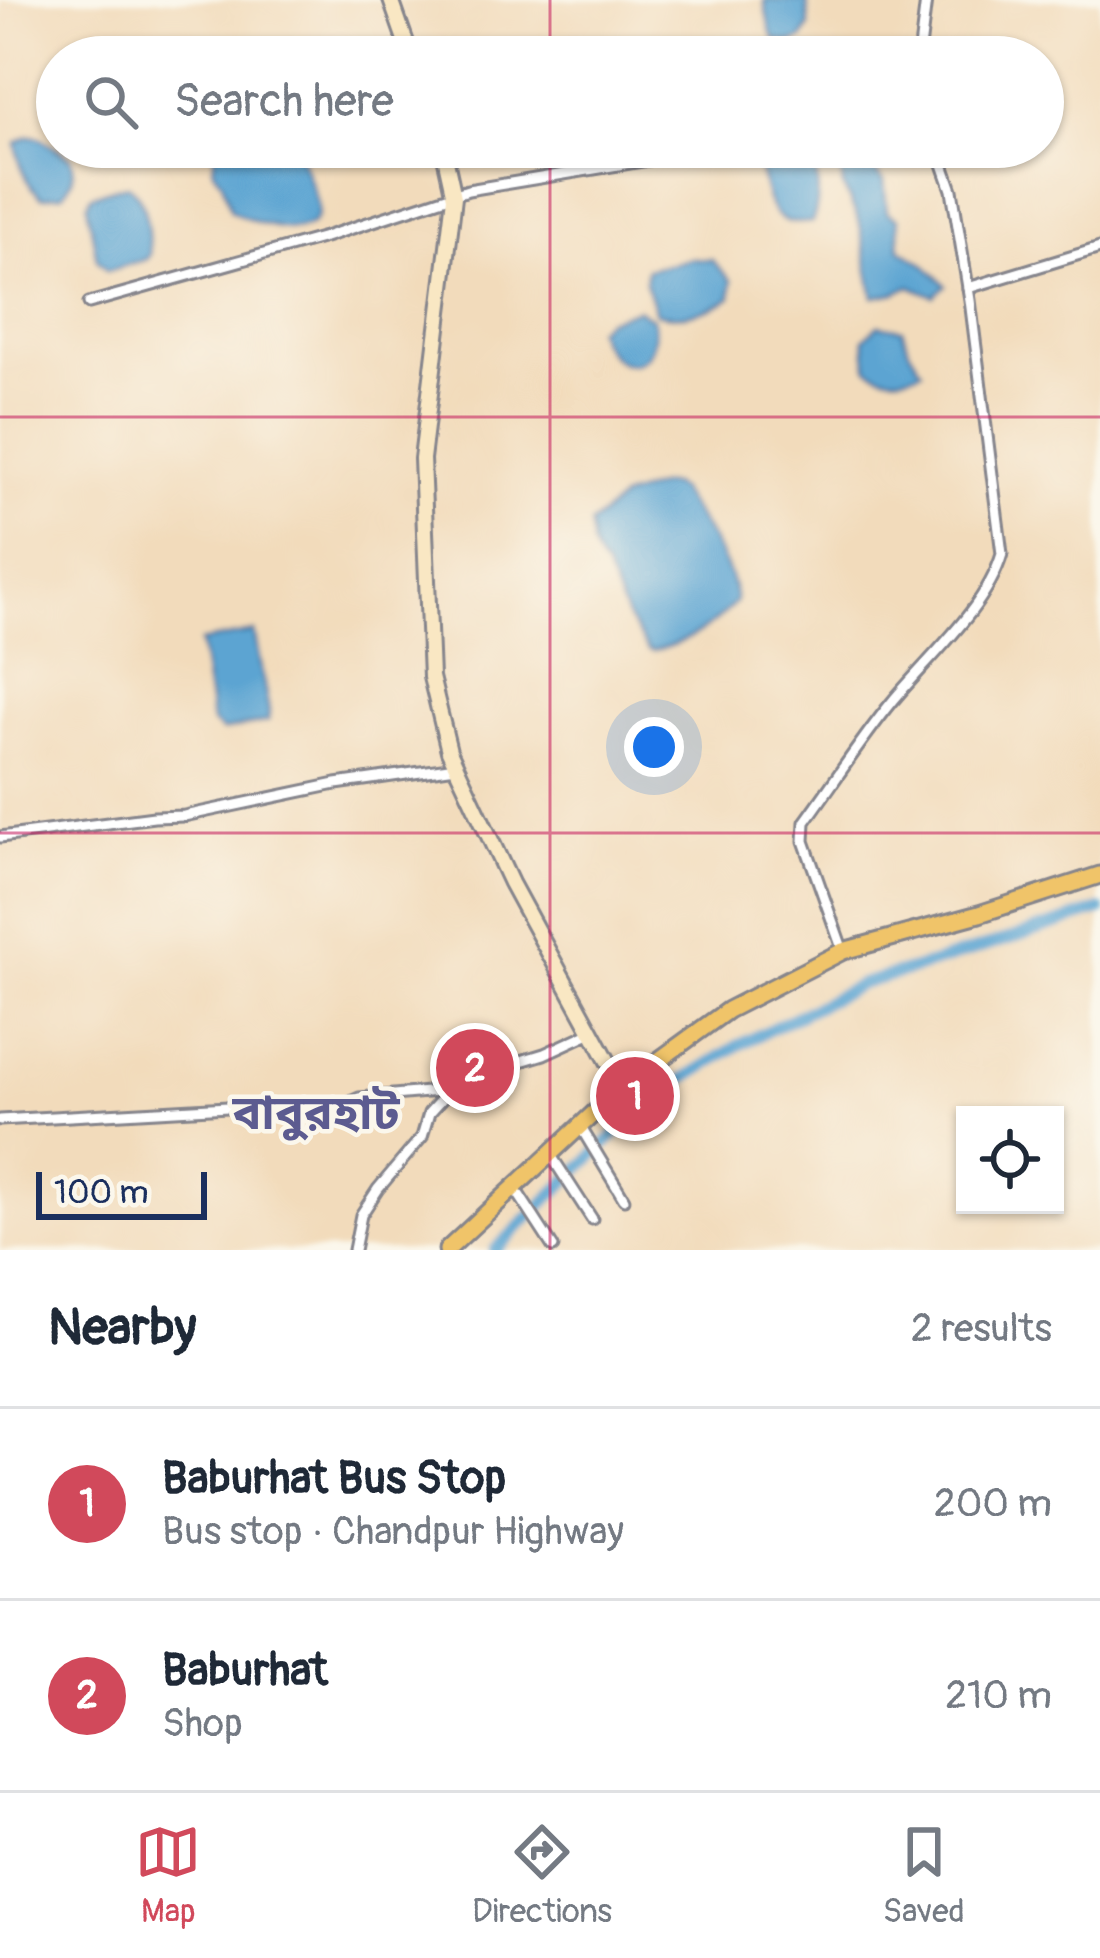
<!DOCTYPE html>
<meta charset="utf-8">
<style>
:root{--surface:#fff;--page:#f6f6f7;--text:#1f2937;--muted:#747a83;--line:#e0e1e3;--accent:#d1495b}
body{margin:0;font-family:Pangolin,"Noto Sans Bengali",sans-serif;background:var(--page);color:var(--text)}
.controls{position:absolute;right:36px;bottom:36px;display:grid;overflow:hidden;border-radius:0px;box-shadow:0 3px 9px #0004}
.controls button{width:108px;height:108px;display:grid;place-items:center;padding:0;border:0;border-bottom:3px solid var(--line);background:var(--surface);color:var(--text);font:60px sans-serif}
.scale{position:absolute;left:36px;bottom:30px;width:171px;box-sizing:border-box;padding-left:12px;border:6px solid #1b2f5e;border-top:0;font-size:33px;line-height:42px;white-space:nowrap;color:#1b2f5e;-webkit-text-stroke:9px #fbf7ec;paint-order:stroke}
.you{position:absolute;left:654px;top:747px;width:42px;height:42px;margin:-30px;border:9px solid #fff;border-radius:50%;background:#1a73e8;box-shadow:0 0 0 18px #1a73e833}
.badge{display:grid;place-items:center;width:78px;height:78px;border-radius:50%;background:var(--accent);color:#fff;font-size:39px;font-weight:700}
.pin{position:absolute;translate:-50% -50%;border:6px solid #fff;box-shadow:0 3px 12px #0006}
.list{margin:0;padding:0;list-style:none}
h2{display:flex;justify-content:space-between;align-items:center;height:156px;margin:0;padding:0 48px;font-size:51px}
h2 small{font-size:39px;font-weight:400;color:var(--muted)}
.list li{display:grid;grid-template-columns:78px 1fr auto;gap:36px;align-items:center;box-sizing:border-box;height:192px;padding:0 48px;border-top:3px solid var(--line)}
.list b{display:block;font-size:45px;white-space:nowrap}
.list p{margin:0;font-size:39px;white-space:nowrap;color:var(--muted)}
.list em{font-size:39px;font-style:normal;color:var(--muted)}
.icon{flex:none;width:66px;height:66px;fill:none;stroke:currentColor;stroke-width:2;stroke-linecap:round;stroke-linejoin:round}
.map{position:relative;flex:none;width:1100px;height:1250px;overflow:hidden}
.search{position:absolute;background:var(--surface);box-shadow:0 3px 9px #0004;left:36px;right:36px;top:36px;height:132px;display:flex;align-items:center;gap:30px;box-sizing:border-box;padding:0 42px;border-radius:66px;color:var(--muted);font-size:45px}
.sheet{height:540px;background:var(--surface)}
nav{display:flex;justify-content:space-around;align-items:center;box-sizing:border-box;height:168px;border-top:3px solid var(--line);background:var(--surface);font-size:33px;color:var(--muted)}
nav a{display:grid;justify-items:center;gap:6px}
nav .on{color:var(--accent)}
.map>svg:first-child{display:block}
.water{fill:#5ba4d2;stroke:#3b6a98;stroke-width:3}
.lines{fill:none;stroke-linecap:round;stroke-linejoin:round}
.canal{stroke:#5ba4d2;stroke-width:12}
.street-casing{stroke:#86858c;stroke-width:15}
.secondary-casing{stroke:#86858c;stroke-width:20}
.primary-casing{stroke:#86858c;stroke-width:21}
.street{stroke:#fff;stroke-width:9}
.secondary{stroke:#f9e7c3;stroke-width:14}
.primary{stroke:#f0c469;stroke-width:15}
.grid{fill:none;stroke:#c2185b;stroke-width:3;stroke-opacity:0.55}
.labels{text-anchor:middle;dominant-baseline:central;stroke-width:9;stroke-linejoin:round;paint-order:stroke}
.district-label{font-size:48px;font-weight:bold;fill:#5c5b90;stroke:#fbf7ec}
</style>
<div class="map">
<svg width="1100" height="1250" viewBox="0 0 1100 1250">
<rect width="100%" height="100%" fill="#fbf7ec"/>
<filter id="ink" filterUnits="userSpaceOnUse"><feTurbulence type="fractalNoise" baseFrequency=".00833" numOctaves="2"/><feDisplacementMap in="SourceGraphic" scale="24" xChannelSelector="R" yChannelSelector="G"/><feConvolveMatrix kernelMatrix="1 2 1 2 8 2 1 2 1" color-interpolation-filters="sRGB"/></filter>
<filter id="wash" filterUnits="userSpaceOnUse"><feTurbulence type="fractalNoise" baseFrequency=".004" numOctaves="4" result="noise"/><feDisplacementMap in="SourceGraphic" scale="48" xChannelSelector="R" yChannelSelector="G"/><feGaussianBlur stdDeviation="2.7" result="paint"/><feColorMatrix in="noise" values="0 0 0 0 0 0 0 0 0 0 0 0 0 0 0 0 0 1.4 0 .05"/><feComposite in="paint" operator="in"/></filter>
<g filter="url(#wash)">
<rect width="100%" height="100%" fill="#f2dbbb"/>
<g class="water">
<polygon points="764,0 807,0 809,26 802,39 791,43 775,40 770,31"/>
<path d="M29 136 39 137 71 158C76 174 73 180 63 194L42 197C24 182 20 167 16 143Z"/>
<path d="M229 147H297C301 159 320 203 318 212 314 245 247 221 231 211L222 181 213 169 215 153Z"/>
<path d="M758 147H804C820 164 821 200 812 222 779 226 771 216 764 186 761 171 755 162 758 147Z"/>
<polygon points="833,147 899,147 887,154 873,169 884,181 887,212 898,219 900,249 922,263 946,285 934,296 910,286 896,293 874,297 859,220 843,186 840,158"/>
<path d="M128 185C149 201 147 230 150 254L147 259 107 271 97 259 87 205 91 196 113 188Z"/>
<path d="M691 259 712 260 732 281 731 298C711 311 679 320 656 313L645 282 647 269Z"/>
<path d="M638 309 653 319C663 368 615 384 596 329L606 320Z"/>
<path d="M878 325 902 329 909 349 922 370C902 379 887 379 868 368L864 339Z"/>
<path d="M661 485H671L679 490C701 525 730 559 736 601 715 626 686 643 653 651L648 650 627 617 605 568 598 559 592 546 590 525 622 498Z"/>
<polygon points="254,632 269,711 268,721 222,731 212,722 200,642"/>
</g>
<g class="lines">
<polyline class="canal" points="495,1250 652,1099 737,1046 861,984 938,962 1100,910"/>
</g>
</g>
<g filter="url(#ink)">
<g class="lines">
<defs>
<g id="street">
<polyline points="919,57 926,0"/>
<polyline points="968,288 1100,248"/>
<polyline points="89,303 325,237 468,190 727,147"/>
<polyline points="0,837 154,817 184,816 336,784 456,767"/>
<path d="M843 951 804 841 805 822C834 782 861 740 892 702 928 658 986 609 1002 554L970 300 952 190 937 147"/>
<polyline points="0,1120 228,1107 341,1106 359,1098 450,1090"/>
<polyline points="580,1126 624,1199"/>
<polyline points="550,1154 592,1219"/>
<polyline points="514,1187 553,1247"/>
<polyline points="354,1250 361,1215 378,1189 422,1137 429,1113 450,1090 465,1078 544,1054 592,1032"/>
</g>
<g id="secondary">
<polyline points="391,0 411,57"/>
<polyline points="443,147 454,197 422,459 431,677 449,751 511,883 622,1087"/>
</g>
<polyline id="primary" points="447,1250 622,1087 728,1010 843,951 979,914 1100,875"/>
</defs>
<use href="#street" class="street-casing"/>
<use href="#secondary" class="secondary-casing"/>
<use href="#primary" class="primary-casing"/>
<use href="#street" class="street"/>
<use href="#secondary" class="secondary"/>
<use href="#primary" class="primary"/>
</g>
</g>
<path class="grid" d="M550 0V57M550 147V1250M0 417H1100M0 833H1100"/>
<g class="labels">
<g class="district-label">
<text x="316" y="1114">বাবুরহাট</text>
</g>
</g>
</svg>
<div class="controls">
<button><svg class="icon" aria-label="locate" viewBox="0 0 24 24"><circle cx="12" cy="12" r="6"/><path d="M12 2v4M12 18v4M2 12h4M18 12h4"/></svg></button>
</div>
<div class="scale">100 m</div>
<div class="you"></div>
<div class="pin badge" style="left:635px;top:1096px">1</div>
<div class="pin badge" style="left:475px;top:1068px">2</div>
<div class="search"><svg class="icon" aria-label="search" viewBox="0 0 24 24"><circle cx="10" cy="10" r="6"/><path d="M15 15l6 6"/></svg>Search here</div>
</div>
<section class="sheet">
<h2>Nearby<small>2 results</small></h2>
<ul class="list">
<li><span class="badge">1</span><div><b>Baburhat Bus Stop</b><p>Bus stop · Chandpur Highway</p></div><em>200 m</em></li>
<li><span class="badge">2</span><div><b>Baburhat</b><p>Shop</p></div><em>210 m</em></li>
</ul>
</section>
<nav>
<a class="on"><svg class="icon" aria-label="map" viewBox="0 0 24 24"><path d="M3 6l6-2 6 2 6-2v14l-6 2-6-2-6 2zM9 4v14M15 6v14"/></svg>Map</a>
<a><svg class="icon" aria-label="directions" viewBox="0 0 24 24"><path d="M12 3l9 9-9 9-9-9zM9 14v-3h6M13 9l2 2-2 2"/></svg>Directions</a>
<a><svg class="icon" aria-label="saved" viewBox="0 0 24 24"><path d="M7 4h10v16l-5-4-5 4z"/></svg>Saved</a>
</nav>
